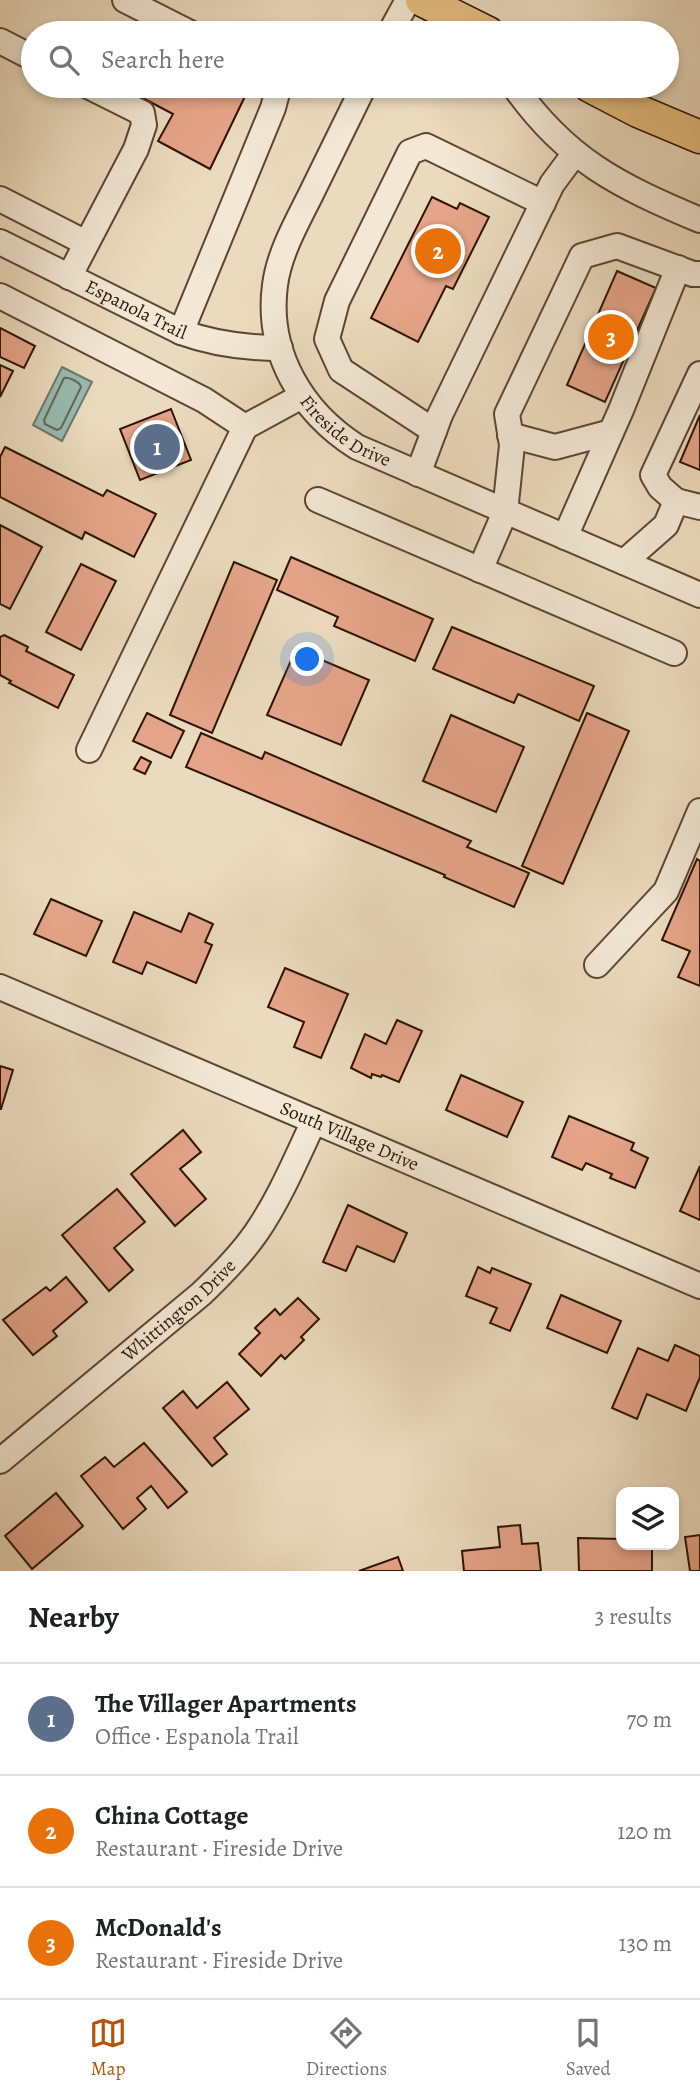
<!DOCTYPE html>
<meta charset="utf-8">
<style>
:root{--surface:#fff;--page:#f6f6f6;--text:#202124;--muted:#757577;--line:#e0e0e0;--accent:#b45309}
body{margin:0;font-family:Alegreya,serif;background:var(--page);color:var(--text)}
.controls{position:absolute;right:21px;bottom:21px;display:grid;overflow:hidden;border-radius:14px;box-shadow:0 4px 10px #0003}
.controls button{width:63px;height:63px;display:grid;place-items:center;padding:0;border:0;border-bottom:2px solid var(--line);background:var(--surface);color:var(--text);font:35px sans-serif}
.you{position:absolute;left:308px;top:660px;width:24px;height:24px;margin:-18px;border:5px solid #fff;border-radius:50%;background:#1a73e8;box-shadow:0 0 0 10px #1a73e833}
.badge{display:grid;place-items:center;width:46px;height:46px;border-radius:50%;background:var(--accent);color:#fff;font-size:23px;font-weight:700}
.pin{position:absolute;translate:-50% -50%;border:4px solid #fff;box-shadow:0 2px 7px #0006}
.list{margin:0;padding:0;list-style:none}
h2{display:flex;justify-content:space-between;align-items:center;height:91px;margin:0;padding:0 28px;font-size:30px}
h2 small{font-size:23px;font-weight:400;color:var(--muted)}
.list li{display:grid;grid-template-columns:46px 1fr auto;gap:21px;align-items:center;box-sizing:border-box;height:112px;padding:0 28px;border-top:2px solid var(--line)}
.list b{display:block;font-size:26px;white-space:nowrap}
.list p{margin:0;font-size:23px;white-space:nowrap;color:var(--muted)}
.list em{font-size:23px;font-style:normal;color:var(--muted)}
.icon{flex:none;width:38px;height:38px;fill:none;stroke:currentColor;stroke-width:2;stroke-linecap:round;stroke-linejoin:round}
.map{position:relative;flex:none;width:700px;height:1571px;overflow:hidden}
.search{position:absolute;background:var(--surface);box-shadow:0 4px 10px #0003;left:21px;right:21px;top:21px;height:77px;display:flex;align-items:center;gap:18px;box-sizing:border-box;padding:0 24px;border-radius:38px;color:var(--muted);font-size:26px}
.sheet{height:427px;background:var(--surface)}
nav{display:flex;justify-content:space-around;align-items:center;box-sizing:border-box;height:98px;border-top:2px solid var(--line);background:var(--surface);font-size:19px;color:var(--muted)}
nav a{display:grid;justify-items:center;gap:4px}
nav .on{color:var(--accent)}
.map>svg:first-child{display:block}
.water{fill:#98bbb2;stroke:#6e796b;stroke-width:2}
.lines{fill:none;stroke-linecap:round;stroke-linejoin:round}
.shore{stroke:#636859;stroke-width:2}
.building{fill:#e6a58a;stroke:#2e1500;stroke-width:2}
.minor-casing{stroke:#5d4630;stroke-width:28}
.major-casing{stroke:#2e1500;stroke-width:35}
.minor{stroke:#f2e8d5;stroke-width:24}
.major{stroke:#e6be7f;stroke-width:32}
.labels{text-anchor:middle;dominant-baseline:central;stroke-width:5;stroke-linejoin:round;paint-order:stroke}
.street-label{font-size:19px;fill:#2e1500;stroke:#f2e8d5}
</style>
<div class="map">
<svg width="700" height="1571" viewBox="0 0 700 1571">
<rect width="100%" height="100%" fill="#ebdbbe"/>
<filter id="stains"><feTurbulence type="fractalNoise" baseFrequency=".00286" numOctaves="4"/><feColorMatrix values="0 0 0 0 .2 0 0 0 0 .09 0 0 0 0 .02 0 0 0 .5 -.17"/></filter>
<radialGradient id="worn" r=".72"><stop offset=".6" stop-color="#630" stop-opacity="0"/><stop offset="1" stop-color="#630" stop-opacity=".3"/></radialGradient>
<polygon class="water" points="62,367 92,382 62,441 33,425"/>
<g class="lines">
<path class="shore" d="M64 378C69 377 80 382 81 387L61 428 57 430 45 424 44 420Z"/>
</g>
<g class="building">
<polygon points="120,86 246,86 249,88 210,169 158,141 173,114"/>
<polygon points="432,197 457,209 460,203 489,217 453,289 446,286 418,342 371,318"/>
<polygon points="617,271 656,288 605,402 567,385"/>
<polygon points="0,328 35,346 24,368 0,357"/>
<polygon points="0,365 13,371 0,397"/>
<polygon points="171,409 191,460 140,480 120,429"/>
<polygon points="700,415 700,470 680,462"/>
<polygon points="5,447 103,496 107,490 156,514 134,557 85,532 82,539 0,497 0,457"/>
<polygon points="0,525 42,547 10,609 0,604"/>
<polygon points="291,557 433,619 415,661 334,626 338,617 277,590"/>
<polygon points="234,562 277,580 212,733 170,715"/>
<polygon points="81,564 116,581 81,650 46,632"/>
<polygon points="452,627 594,686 579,721 518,694 514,703 433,669"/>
<polygon points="4,635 28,647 26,651 74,675 58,708 9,683 11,681 0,675 0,637"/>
<polygon points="296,649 369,680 341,745 267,715"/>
<polygon points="147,713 184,731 171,758 133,741"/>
<polygon points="587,713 629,731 563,884 522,866"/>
<polygon points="451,715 524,747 496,812 423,781"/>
<polygon points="201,733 262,759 265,752 471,841 467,847 529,873 514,907 444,877 445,875 186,767"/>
<polygon points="141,757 151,762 145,774 134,769"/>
<polygon points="697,859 700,861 700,986 678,977 690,951 662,940"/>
<polygon points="51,899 102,921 86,956 34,934"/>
<polygon points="134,912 181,932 189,913 213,924 205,942 212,945 196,983 147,962 142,974 113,962"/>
<polygon points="285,968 348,994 321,1058 294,1047 304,1022 268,1007"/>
<polygon points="397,1020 422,1031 399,1082 382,1075 381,1077 372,1074 371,1078 351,1068 365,1034 386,1044"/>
<polygon points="0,1066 13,1070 1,1109 0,1109"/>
<polygon points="461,1075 523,1102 507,1137 446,1110"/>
<polygon points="569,1116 634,1143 631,1150 648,1158 635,1188 610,1178 612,1174 586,1163 582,1170 552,1157"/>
<polygon points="183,1130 201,1152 180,1169 206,1199 175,1226 131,1174"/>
<polygon points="700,1166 700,1220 680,1211"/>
<polygon points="117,1189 145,1222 114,1248 133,1270 109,1291 62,1235"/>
<polygon points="348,1205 407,1233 394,1262 357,1246 346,1271 323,1262"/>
<polygon points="478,1267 490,1273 492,1268 531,1284 510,1331 490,1323 497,1308 466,1296"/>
<polygon points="66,1277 87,1302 53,1331 57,1336 33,1355 3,1320 46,1287 50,1291"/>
<polygon points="561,1295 621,1321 607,1353 547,1328"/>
<polygon points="298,1298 319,1319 301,1337 304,1340 285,1359 281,1355 261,1376 239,1354 260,1333 255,1328 275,1309 280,1315"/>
<polygon points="675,1345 700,1356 700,1377 686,1411 647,1394 637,1419 612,1408 638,1348 668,1361"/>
<polygon points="227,1382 249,1409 214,1438 227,1454 212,1466 163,1408 183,1391 197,1408"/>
<polygon points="144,1443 187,1492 168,1508 151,1486 137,1498 146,1509 123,1529 81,1476 105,1457 114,1467"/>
<polygon points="56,1493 83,1526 32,1569 5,1536"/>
<polygon points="520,1525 522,1544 538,1543 541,1571 464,1571 462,1551 500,1547 498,1527"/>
<polygon points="700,1535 700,1571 690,1571 685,1537"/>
<polygon points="578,1538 621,1539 621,1545 652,1545 652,1571 579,1571"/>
<polygon points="398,1557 403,1571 359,1571"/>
</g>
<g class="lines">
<defs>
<g id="minor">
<polyline points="125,0 190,33"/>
<polyline points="390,33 408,0"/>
<polyline points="0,41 33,58"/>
<path id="s1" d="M364 86C346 123 328 159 310 196 296 224 279 254 275 285 266 353 302 412 357 447L700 595"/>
<path d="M514 86C566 160 619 186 700 220"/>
<polyline points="0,199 86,243"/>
<path id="s2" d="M0 242 181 332C214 344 245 348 280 348"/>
<polyline points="69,277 136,149 144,125 142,113 88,86"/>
<polyline points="0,296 204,400 245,427"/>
<polyline points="181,332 273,108 277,93 275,86"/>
<polyline points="434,431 341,370 327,339 337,301 410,152 426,146 543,203"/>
<polyline points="510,435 555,447 611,432"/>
<polyline points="418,474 440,415 552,184 575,153"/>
<polyline points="318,500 674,653"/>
<polyline points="676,501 700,507"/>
<polyline points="565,537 621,410 678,268"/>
<polyline points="624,562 666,525 676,501 660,487 653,475 700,374"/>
<polyline points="480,570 505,512 512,445 507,414 582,256 617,246 693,274 700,274"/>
<polyline points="89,750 245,427 302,396"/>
<polyline points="597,965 666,891 700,811"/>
<path id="s3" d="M0 987 700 1286"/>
<path id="s4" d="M0 1461 201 1294C221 1275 240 1256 256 1233 280 1198 296 1159 314 1121"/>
</g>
<g id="major">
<polyline points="422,0 488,33"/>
<polyline points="590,86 638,111 700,137"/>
</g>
</defs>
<use href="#minor" class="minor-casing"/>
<use href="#major" class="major-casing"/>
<use href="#minor" class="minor"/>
<use href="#major" class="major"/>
</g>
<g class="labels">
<g class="street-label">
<text stroke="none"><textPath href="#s2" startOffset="152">Espanola Trail</textPath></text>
<text stroke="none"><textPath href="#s1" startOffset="392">Fireside Drive</textPath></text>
<text stroke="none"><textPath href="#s3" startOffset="380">South Village Drive</textPath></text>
<text stroke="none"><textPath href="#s4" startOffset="234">Whittington Drive</textPath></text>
</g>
</g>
<rect width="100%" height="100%" filter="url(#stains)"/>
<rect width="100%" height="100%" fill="url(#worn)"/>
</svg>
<div class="controls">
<button><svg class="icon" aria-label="layers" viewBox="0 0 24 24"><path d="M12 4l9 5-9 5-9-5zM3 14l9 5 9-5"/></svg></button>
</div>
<div class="you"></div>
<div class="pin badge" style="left:157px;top:447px;background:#5c6f8a">1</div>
<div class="pin badge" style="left:438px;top:251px;background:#e8710a">2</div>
<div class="pin badge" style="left:611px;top:337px;background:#e8710a">3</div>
<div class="search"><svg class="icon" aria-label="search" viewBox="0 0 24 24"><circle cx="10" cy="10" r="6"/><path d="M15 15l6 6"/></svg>Search here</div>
</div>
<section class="sheet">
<h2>Nearby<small>3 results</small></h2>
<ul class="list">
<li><span class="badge" style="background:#5c6f8a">1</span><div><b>The Villager Apartments</b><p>Office · Espanola Trail</p></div><em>70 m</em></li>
<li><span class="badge" style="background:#e8710a">2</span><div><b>China Cottage</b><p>Restaurant · Fireside Drive</p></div><em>120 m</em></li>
<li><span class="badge" style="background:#e8710a">3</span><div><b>McDonald's</b><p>Restaurant · Fireside Drive</p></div><em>130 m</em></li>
</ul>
</section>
<nav>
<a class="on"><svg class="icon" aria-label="map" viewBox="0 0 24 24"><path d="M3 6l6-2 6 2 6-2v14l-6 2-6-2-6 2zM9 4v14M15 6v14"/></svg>Map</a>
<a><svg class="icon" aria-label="directions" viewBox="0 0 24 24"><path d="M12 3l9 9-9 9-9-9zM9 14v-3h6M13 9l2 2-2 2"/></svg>Directions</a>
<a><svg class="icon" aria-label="saved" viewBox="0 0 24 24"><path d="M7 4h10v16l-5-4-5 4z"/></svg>Saved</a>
</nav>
